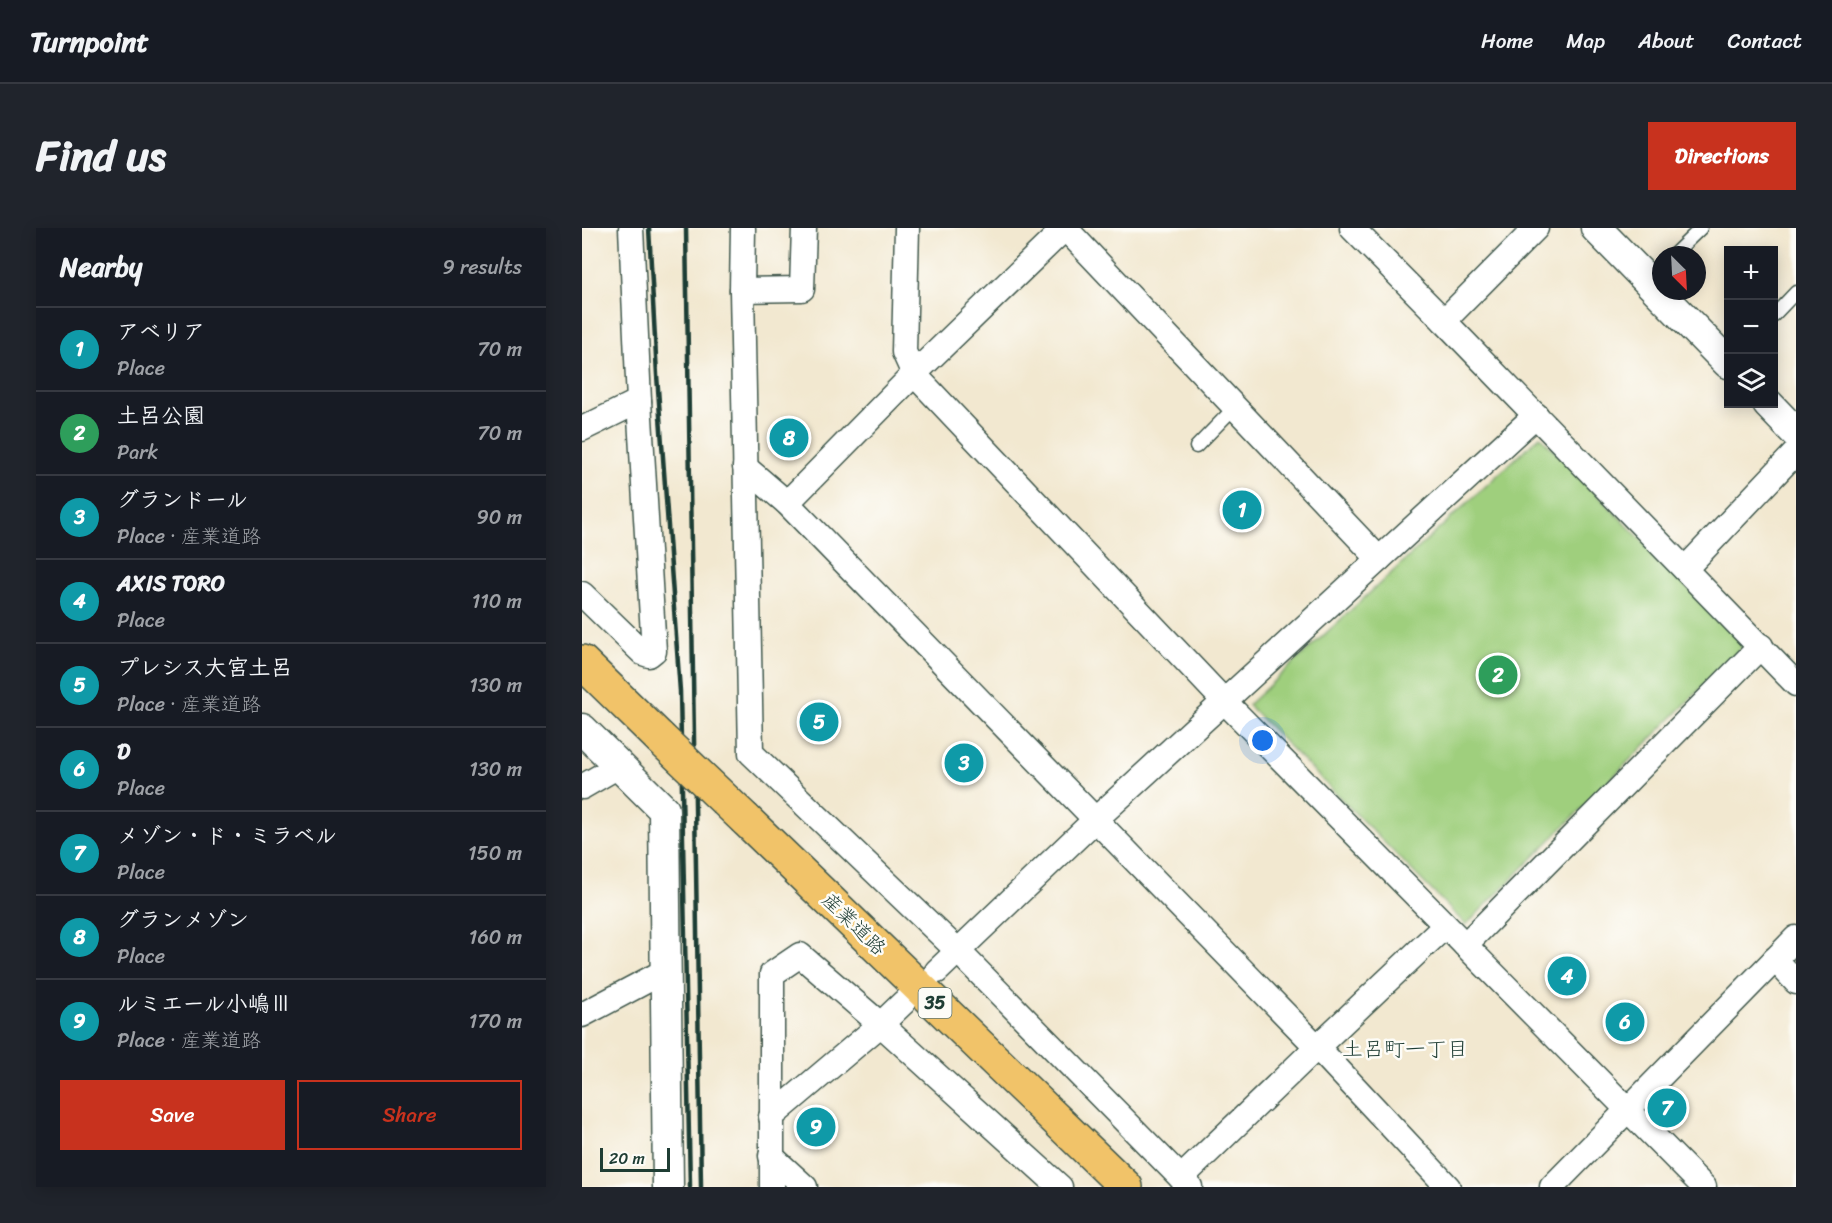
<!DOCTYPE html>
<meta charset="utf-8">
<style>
:root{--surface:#171b24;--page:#20242c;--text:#f1f3f6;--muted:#9ea1a6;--line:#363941;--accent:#c8321e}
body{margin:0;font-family:Sriracha,"Klee One",sans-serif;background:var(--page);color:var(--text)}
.controls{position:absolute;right:18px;top:18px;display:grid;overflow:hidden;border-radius:0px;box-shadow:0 3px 15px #0003}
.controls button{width:54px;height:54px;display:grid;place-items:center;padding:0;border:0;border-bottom:2px solid var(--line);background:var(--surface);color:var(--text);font:30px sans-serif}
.compass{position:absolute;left:1070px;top:18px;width:54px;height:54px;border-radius:50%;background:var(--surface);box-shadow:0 3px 15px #0003;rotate:156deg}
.scale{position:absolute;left:18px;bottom:15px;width:70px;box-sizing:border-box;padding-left:6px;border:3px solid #1f3d34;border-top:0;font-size:16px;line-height:21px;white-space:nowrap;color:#1f3d34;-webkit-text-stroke:4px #fdfcf7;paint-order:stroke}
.you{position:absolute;left:681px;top:513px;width:21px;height:21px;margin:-15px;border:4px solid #fff;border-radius:50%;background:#1a73e8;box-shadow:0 0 0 9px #1a73e833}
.badge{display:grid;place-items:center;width:39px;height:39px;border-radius:50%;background:var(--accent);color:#fff;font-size:20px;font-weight:700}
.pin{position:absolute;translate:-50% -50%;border:3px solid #fff;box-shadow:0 2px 6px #0006}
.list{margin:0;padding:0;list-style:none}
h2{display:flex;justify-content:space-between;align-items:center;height:78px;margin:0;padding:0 24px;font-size:26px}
h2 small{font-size:20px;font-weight:400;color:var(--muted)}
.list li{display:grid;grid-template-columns:39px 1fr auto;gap:18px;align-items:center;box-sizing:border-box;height:84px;padding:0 24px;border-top:2px solid var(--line)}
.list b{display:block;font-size:22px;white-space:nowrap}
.list p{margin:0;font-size:20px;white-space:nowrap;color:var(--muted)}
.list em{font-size:20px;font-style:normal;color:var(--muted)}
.actions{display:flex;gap:12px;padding:18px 24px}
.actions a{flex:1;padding:14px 0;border:2px solid var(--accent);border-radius:0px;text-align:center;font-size:21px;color:var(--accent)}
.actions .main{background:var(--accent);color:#fff}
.icon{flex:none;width:33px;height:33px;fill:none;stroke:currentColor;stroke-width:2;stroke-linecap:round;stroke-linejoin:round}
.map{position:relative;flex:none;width:1214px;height:959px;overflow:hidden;border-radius:0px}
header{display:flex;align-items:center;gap:36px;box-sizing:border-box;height:84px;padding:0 30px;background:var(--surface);border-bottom:2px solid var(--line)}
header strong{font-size:28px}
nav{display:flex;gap:33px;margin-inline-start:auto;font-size:21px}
.intro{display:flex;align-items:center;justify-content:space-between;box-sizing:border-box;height:144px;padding:0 36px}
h1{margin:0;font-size:42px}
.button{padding:15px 27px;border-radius:0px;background:var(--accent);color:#fff;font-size:21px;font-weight:700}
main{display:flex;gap:36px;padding:0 36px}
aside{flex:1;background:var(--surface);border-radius:0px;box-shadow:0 3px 15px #0003}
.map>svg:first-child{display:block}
.green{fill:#9fcf7d;stroke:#5f8658;stroke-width:1.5}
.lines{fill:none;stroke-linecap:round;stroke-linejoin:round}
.service-casing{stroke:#3f574b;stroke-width:15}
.minor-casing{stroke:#3f574b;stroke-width:27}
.tertiary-casing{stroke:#3f574b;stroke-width:33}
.primary-casing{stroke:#3f574b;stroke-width:36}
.service{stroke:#fff;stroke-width:12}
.minor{stroke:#fff;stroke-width:24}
.tertiary{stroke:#fff;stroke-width:30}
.primary{stroke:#f1c369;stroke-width:33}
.rail{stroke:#1f3d34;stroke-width:4.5}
.primary-bridge-casing{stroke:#3f574b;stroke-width:36;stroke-linecap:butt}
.primary-bridge{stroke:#f1c369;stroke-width:33}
.labels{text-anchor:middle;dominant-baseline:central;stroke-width:5;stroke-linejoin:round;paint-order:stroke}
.shield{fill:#fdfcf7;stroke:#62766e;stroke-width:1.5}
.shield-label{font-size:18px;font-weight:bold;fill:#1f3d34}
.street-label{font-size:20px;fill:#1f3d34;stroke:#fdfcf7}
.neighbourhood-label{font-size:21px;fill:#1f3d34;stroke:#fdfcf7}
</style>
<header>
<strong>Turnpoint</strong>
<nav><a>Home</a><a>Map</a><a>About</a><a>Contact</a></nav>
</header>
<div class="intro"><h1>Find us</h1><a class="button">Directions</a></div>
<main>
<aside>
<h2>Nearby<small>9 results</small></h2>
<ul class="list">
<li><span class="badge" style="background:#0f9aa8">1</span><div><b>アベリア</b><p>Place</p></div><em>70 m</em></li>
<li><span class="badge" style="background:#2e9e5b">2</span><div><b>土呂公園</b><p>Park</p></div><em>70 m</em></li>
<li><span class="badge" style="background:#0f9aa8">3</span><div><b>グランドール</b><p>Place · 産業道路</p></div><em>90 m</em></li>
<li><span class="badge" style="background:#0f9aa8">4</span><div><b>AXIS TORO</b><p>Place</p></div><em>110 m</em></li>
<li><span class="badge" style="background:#0f9aa8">5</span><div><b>プレシス大宮土呂</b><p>Place · 産業道路</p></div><em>130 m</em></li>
<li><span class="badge" style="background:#0f9aa8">6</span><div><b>D</b><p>Place</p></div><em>130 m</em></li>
<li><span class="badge" style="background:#0f9aa8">7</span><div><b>メゾン・ド・ミラベル</b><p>Place</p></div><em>150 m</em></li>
<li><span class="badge" style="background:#0f9aa8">8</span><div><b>グランメゾン</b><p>Place</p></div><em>160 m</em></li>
<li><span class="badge" style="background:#0f9aa8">9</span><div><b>ルミエール小嶋Ⅲ</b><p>Place · 産業道路</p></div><em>170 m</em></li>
</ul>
<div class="actions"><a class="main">Save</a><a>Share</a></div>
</aside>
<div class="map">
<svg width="1214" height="959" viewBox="0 0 1214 959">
<rect width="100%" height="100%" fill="#fdfcf7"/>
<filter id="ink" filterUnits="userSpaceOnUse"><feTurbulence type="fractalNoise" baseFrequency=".0167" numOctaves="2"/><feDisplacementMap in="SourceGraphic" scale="12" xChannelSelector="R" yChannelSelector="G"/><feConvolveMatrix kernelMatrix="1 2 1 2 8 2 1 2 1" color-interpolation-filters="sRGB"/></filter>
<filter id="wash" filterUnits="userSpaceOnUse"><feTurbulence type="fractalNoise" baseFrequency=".008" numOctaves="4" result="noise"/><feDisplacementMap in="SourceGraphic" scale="24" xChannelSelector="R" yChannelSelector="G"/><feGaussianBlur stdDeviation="1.35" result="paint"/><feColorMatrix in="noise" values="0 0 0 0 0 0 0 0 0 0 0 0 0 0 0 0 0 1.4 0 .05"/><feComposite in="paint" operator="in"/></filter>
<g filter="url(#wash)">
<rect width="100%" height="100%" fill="#f2e8d0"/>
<polygon class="green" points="958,208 1162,417 884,697 666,477"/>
</g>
<g filter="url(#ink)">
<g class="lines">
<defs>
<g id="service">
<polyline points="1091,27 1119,0"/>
<polyline points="1192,87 1214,64"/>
<polyline points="614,219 653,179"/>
</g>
<g id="minor">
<polyline points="161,0 160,62 220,61 222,0"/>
<polyline points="325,0 322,124 332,146 642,473 1122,959"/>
<polyline points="770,0 862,93 954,0"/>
<polyline points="160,62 169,525 376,723 608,959"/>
<polyline points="862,93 1214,456"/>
<polyline points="0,201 57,173"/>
<polyline points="163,239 205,275 735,819 866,959"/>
<polyline points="205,275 332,146 483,0 797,331"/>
<polyline points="1103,341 1214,224"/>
<polyline points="0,366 61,425 67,427 72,423 57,173 49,0"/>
<polyline points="0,559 38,537"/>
<polyline points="883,717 1179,418"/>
<polyline points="1193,731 1214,754"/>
<polyline points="355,743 514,591 954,187"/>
<polyline points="0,787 83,743"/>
<polyline points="189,889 298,797 322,774"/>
<polyline points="189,928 223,959"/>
<polyline points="599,950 735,819 863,698"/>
<polyline points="190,959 190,746 218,727 305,802 478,959"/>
<polyline points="970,959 1214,710"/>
</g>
<g id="tertiary">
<polyline points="1014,0 1146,135"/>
<polyline points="1186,176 1214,205"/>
<polyline points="0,501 82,582 86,959"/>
</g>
<g id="primary">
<polyline points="0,434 78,510"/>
<polyline points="163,591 544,959"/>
</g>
</defs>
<use href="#service" class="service-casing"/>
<use href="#minor" class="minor-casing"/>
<use href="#tertiary" class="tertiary-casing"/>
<use href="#primary" class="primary-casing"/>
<use href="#service" class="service"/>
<use href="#minor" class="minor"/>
<use href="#tertiary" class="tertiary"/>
<use href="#primary" class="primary"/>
<g class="rail">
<polyline points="67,0 75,147 98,463 108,959"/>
<polyline points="104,0 119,959"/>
</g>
<defs>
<polyline id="primary-bridge" points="78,510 163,591"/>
</defs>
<use href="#primary-bridge" class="primary-bridge-casing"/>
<use href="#primary-bridge" class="primary-bridge"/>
</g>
</g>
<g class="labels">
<rect class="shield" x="336.5" y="760" width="33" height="30" rx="4.5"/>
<g class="shield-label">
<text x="353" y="775">35</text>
</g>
<g class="street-label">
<text transform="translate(272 696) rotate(44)">産業道路</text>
</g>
<g class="neighbourhood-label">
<text x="823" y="821">土呂町一丁目</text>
</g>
</g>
</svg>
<div class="controls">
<button>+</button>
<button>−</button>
<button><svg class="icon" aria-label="layers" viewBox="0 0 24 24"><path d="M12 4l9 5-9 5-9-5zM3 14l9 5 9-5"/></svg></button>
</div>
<svg class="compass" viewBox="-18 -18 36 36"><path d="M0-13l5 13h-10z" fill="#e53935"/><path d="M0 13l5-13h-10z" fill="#9ea1a6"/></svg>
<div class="scale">20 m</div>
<div class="you"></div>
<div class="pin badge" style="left:660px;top:282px;background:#0f9aa8">1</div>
<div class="pin badge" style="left:916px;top:447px;background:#2e9e5b">2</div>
<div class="pin badge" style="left:382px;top:535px;background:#0f9aa8">3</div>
<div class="pin badge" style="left:985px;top:748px;background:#0f9aa8">4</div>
<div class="pin badge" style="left:237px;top:494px;background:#0f9aa8">5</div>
<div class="pin badge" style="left:1043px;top:794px;background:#0f9aa8">6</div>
<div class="pin badge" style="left:1085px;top:880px;background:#0f9aa8">7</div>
<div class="pin badge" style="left:207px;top:210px;background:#0f9aa8">8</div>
<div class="pin badge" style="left:234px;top:899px;background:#0f9aa8">9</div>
</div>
</main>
